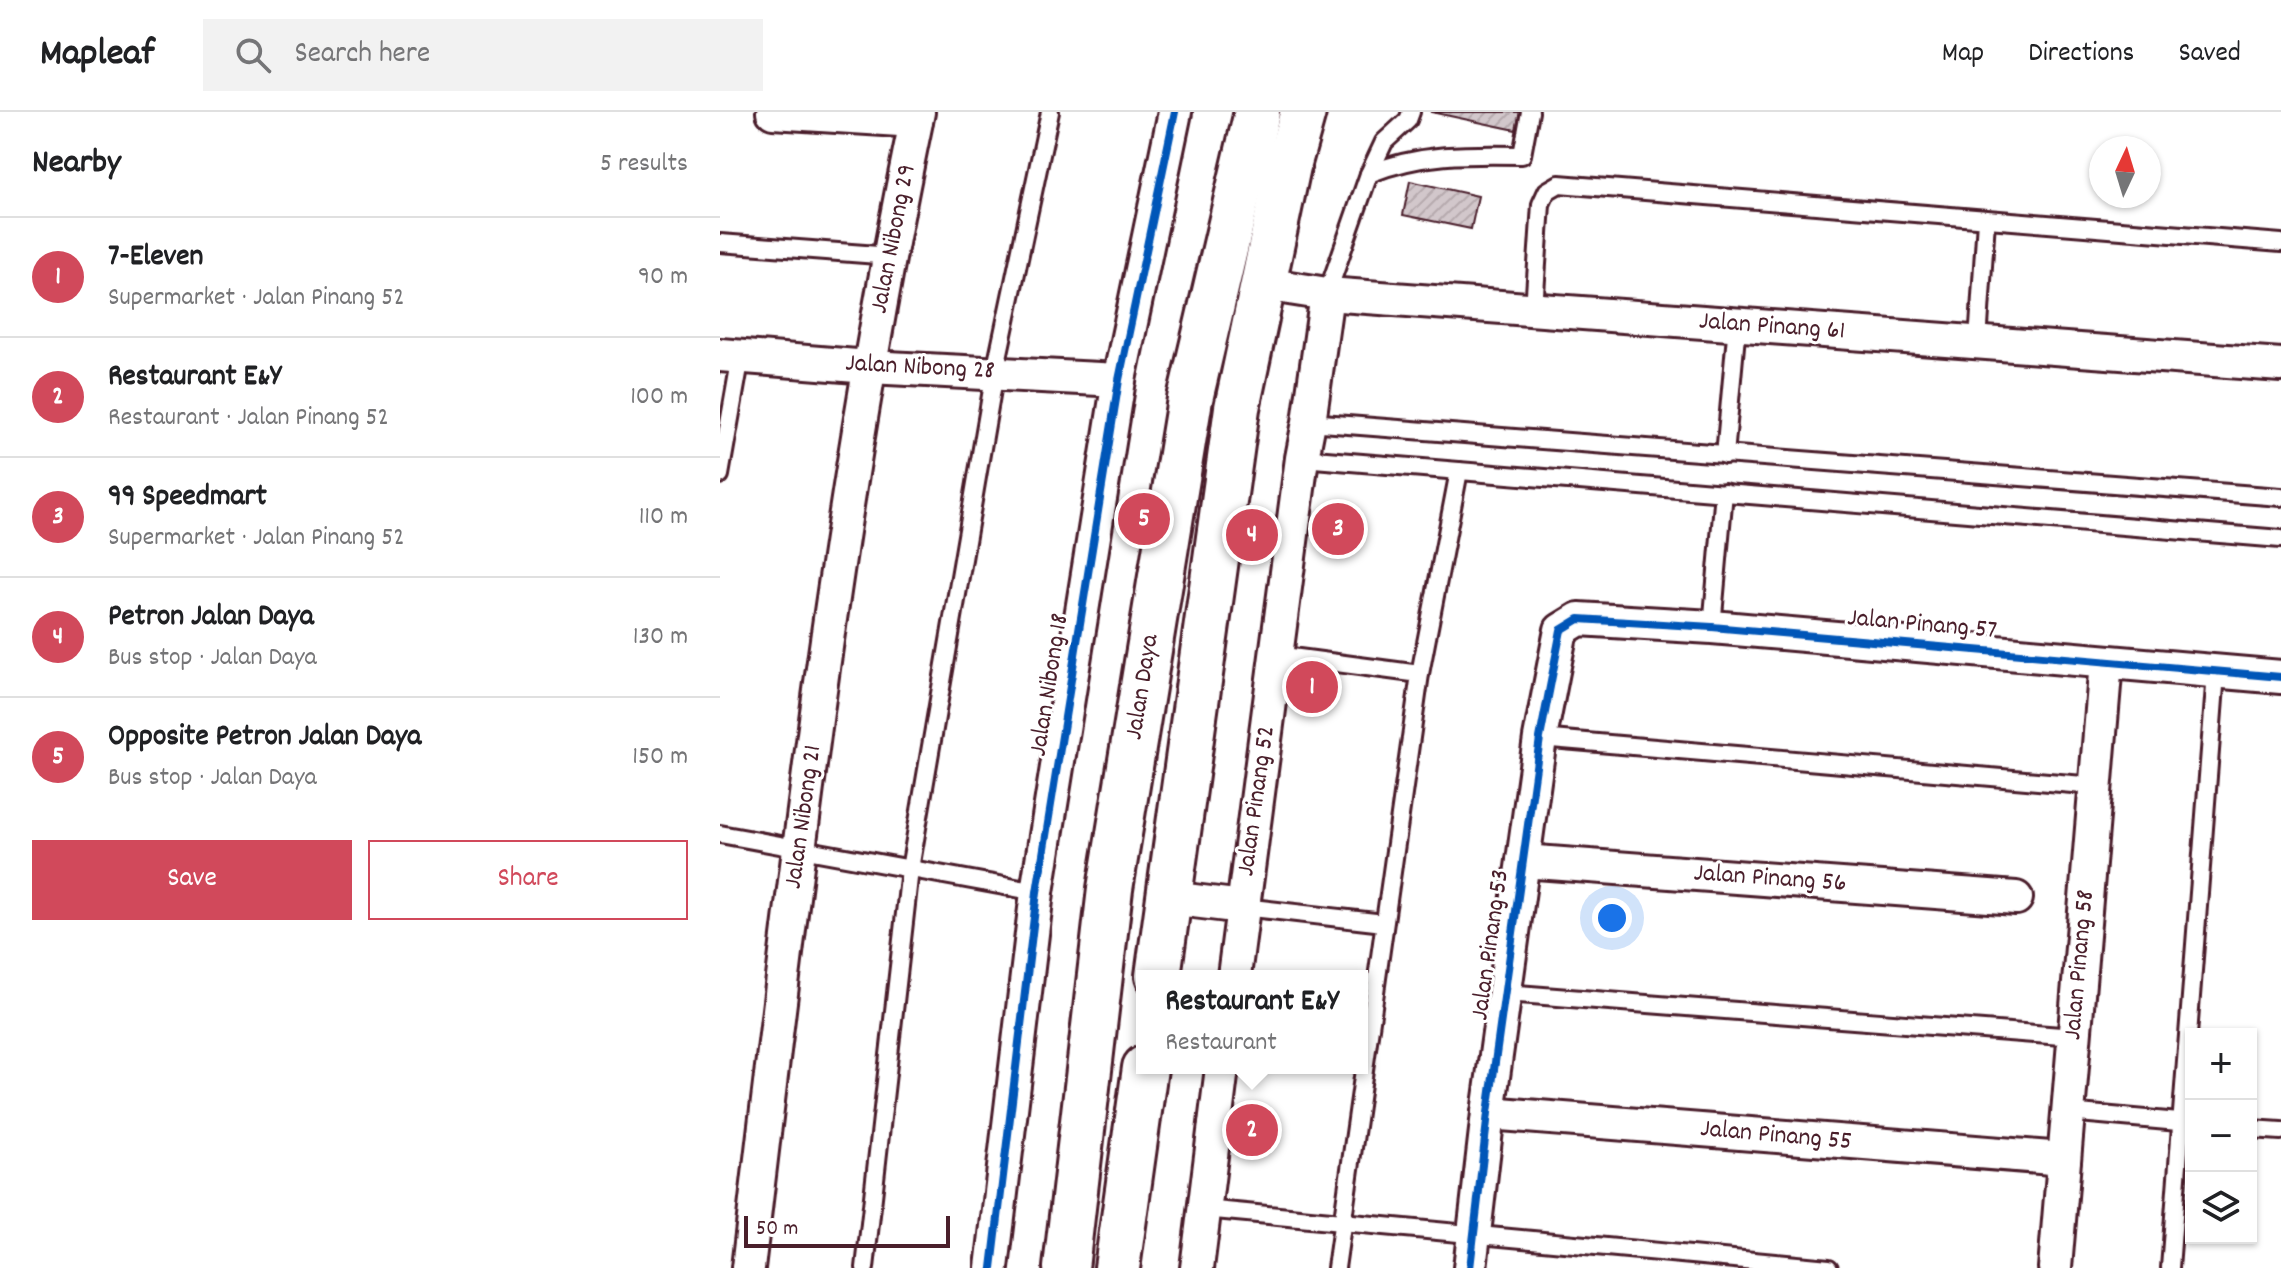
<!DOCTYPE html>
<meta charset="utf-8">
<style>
:root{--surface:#fff;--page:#f2f2f2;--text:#202124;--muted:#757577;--line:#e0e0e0;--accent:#d1495b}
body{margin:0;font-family:Dekko,sans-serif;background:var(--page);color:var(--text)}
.controls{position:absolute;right:24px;bottom:24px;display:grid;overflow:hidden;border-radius:0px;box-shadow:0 2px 6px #0004}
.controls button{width:72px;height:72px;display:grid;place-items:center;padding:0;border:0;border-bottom:2px solid var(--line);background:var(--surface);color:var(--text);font:40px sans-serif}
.compass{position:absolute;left:1369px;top:24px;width:72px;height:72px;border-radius:50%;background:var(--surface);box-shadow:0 2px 6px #0004;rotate:4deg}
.scale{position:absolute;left:24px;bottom:20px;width:206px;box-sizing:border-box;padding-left:8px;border:4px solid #4a1f2b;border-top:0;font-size:22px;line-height:28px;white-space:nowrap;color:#4a1f2b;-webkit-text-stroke:6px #fff;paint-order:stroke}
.you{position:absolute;left:892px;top:806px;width:28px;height:28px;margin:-20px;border:6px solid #fff;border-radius:50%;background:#1a73e8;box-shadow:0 0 0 12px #1a73e833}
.badge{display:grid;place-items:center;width:52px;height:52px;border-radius:50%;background:var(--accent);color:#fff;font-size:26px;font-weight:700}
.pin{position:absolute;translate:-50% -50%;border:4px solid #fff;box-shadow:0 2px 8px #0006}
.popup{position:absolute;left:416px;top:858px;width:232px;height:104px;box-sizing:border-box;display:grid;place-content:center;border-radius:0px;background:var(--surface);filter:drop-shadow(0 2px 6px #0005);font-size:26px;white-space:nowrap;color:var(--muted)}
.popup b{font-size:30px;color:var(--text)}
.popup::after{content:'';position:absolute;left:50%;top:100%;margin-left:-16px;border:16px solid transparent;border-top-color:var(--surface)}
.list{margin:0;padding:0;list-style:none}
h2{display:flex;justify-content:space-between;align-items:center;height:104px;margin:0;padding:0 32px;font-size:34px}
h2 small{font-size:26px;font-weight:400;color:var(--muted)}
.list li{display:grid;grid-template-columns:52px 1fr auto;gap:24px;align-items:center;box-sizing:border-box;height:120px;padding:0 32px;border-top:2px solid var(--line)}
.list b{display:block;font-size:30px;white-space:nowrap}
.list p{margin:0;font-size:26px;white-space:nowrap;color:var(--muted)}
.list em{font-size:26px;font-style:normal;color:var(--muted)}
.actions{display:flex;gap:16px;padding:24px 32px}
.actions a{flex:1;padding:18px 0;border:2px solid var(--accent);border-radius:0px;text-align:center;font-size:28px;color:var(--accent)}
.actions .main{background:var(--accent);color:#fff}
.icon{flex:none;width:44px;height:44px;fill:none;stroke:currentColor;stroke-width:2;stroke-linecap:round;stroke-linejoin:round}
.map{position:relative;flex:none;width:1561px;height:1156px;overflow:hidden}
header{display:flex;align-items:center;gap:48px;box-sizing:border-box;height:112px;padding:0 40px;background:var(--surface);border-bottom:2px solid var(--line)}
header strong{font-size:38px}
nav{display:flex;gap:44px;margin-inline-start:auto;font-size:28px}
.search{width:560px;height:72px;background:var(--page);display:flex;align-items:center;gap:20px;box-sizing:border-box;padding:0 28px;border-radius:0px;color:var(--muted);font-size:30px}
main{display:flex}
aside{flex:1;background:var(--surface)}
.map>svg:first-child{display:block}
.building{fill:url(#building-hatch);stroke:#4a1f2b;stroke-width:2}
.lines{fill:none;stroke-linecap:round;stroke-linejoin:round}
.lane-casing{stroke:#4a1f2b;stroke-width:22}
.street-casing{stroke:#4a1f2b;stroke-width:38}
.primary-casing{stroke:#4a1f2b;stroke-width:50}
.lane{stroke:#fff;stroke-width:16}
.street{stroke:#fff;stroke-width:32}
.primary{stroke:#fff;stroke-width:44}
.cycleway-casing{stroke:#fff;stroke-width:13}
.cycleway{stroke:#0057b8;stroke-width:8}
.labels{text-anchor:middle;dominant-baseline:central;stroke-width:6;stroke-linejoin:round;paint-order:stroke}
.street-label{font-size:26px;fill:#4a1f2b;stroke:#fff}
</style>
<header>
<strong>Mapleaf</strong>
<div class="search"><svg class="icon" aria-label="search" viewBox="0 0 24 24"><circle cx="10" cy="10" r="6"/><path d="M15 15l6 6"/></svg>Search here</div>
<nav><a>Map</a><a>Directions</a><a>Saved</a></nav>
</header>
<main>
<aside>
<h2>Nearby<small>5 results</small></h2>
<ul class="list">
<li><span class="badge">1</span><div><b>7-Eleven</b><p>Supermarket · Jalan Pinang 52</p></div><em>90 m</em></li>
<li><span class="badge">2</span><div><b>Restaurant E&amp;Y</b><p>Restaurant · Jalan Pinang 52</p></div><em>100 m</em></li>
<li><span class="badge">3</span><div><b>99 Speedmart</b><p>Supermarket · Jalan Pinang 52</p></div><em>110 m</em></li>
<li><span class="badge">4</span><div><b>Petron Jalan Daya</b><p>Bus stop · Jalan Daya</p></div><em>130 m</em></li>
<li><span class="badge">5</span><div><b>Opposite Petron Jalan Daya</b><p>Bus stop · Jalan Daya</p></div><em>150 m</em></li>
</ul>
<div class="actions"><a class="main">Save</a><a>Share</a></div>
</aside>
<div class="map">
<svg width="1561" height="1156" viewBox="0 0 1561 1156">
<defs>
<pattern id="building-hatch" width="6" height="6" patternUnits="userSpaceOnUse" patternTransform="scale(2)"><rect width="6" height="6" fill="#d2c7cb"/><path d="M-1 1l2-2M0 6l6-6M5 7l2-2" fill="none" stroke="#b6aaae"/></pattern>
</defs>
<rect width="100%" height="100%" fill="#fff"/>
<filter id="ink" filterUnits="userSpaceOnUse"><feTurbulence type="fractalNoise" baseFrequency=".0125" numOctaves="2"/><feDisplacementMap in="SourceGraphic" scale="16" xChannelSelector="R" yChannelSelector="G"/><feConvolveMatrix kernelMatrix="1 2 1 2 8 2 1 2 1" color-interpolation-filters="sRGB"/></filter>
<g filter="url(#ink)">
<g class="building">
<polygon points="711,0 800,0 796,18"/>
<polygon points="690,69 758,84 751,117 683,103"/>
</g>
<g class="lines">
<defs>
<g id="lane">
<polyline points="649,62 664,30 688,8 691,0"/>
<polyline points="0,131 171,144"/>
<path d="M607 182 649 62C698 41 750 42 802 43L810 0"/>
<polyline points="814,197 821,92 827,79 839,72 1561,131"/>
<polyline points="1258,230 1266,108"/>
<polyline points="589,310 1561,385"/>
<polyline points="1005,343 1017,212"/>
<polyline points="582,346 1561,427"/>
<polyline points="0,363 21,244"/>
<polyline points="992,515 1004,380"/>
<polyline points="556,543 700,562"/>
<polyline points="820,626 1375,674"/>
<polyline points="0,722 317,780"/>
<polyline points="523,795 664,811"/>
<polyline points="785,881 1354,925"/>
<polyline points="1348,1000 1470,1011"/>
<polyline points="1531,1017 1561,1019"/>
<polyline points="484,1097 1109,1156"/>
<polyline points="145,1156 190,757 275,260 330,0"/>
<polyline points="616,1156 700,562 739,359"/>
<polyline points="1450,1156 1496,561"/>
</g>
<g id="street">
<polyline points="53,0 196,9"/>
<polyline points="544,172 607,182 1561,253"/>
<polyline points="0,243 149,255 399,268"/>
<polyline points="803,749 1296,786"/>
<polyline points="449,786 523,795"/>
<polyline points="514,864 582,346 589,310 607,182"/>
<polyline points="768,1001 1344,1047"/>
<path d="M28 1156C74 771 118 380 198 0"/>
<polyline points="272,1156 317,780 399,268 455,0"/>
<polyline points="477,1156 502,956"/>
<polyline points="750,1156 768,1001 820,626 841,518 859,507 992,515 1561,565"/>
<polyline points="1335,1156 1386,550"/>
</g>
<g id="primary">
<polyline points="438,864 517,296 568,54 583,0"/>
<polyline points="346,1156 390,777 470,287 537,0"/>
<polyline points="397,1156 425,956"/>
</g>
</defs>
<use href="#lane" class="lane-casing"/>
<use href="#street" class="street-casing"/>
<use href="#primary" class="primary-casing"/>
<use href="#lane" class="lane"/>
<use href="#street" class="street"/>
<use href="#primary" class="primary"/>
<defs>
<g id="cycleway">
<polyline points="272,1156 317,780 399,268 455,0"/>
<polyline points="750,1156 768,1001 820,626 841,518 859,507 992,515 1561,565"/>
</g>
</defs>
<use href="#cycleway" class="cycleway-casing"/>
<use href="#cycleway" class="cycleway"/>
</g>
</g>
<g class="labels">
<g class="street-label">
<text transform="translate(174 127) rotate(-79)">Jalan Nibong 29</text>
<text transform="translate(1052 215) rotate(4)">Jalan Pinang 61</text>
<text transform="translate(200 256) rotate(3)">Jalan Nibong 28</text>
<text transform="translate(1202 513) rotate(5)">Jalan Pinang 57</text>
<text transform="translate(330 573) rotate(-81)">Jalan Nibong 18</text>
<text transform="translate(423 575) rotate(-81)">Jalan Daya</text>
<text transform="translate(537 689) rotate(-82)">Jalan Pinang 52</text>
<text transform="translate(84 705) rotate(-82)">Jalan Nibong 21</text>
<text transform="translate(1050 767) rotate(4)">Jalan Pinang 56</text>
<text transform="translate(771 833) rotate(-82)">Jalan Pinang 53</text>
<text transform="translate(1360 853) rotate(-85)">Jalan Pinang 58</text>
<text transform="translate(1056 1024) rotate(5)">Jalan Pinang 55</text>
</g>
</g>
</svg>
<div class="controls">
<button>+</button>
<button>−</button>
<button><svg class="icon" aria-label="layers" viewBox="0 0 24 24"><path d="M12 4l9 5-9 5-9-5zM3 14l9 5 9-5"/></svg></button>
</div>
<svg class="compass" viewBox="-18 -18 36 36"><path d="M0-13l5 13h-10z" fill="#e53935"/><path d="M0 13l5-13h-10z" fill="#757577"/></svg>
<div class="scale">50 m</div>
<div class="you"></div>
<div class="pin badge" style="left:592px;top:575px">1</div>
<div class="pin badge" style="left:532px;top:1018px">2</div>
<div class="popup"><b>Restaurant E&amp;Y</b>Restaurant</div>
<div class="pin badge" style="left:618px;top:417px">3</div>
<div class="pin badge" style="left:532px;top:423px">4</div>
<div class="pin badge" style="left:424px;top:407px">5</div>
</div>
</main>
